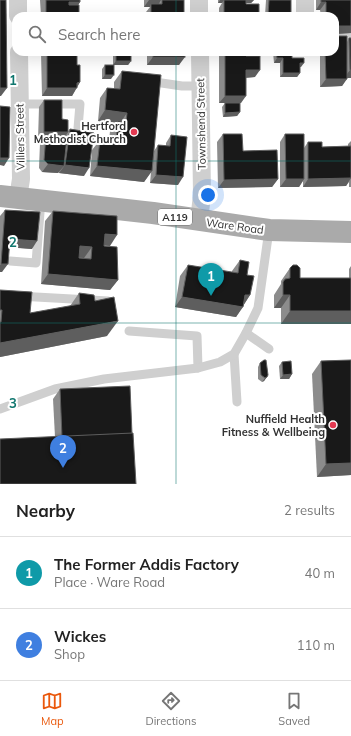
<!DOCTYPE html>
<meta charset="utf-8">
<style>
:root{--surface:#fff;--page:#f6f6f6;--text:#222;--muted:#767676;--line:#e0e0e0;--accent:#ea580c}
body{margin:0;font-family:Mulish,sans-serif;background:var(--page);color:var(--text)}
.you{position:absolute;left:208px;top:195px;width:14px;height:14px;margin:-10px;border:3px solid #fff;border-radius:50%;background:#1a73e8;box-shadow:0 0 0 6px #1a73e833}
.badge{display:grid;place-items:center;width:26px;height:26px;border-radius:50%;background:var(--accent);color:#fff;font-size:13px;font-weight:700}
.pin{position:absolute;translate:-50% -33px;filter:drop-shadow(0 1px 2px #0008)}
.pin::after{content:'';position:absolute;top:21px;width:14px;height:12px;background:inherit;clip-path:polygon(0 0,100% 0,50% 100%)}
.list{margin:0;padding:0;list-style:none}
h2{display:flex;justify-content:space-between;align-items:center;height:52px;margin:0;padding:0 16px;font-size:17px}
h2 small{font-size:13px;font-weight:400;color:var(--muted)}
.list li{display:grid;grid-template-columns:26px 1fr auto;gap:12px;align-items:center;box-sizing:border-box;height:72px;padding:0 16px;border-top:1px solid var(--line)}
.list b{display:block;font-size:15px;white-space:nowrap}
.list p{margin:0;font-size:13px;white-space:nowrap;color:var(--muted)}
.list em{font-size:13px;font-style:normal;color:var(--muted)}
.icon{flex:none;width:22px;height:22px;fill:none;stroke:currentColor;stroke-width:2;stroke-linecap:round;stroke-linejoin:round}
.map{position:relative;flex:none;width:351px;height:484px;overflow:hidden}
.search{position:absolute;background:var(--surface);box-shadow:0 4px 16px #0002;left:12px;right:12px;top:12px;height:44px;display:flex;align-items:center;gap:10px;box-sizing:border-box;padding:0 14px;border-radius:12px;color:var(--muted);font-size:15px}
.sheet{height:196px;background:var(--surface)}
nav{display:flex;justify-content:space-around;align-items:center;box-sizing:border-box;height:56px;border-top:1px solid var(--line);background:var(--surface);font-size:11px;color:var(--muted)}
nav a{display:grid;justify-items:center;gap:2px}
nav .on{color:var(--accent)}
.map>svg:first-child{display:block}
.lines{fill:none;stroke-linecap:round;stroke-linejoin:round}
.service{stroke:#cfcfcf;stroke-width:9}
.minor{stroke:#cfcfcf;stroke-width:18}
.primary{stroke:#aaa;stroke-width:22}
.wall{fill:#8c8c8c}
.shaded-wall{fill:#5e5e5e}
.building{fill:#191919;stroke:#5e5e5e;fill-rule:evenodd}
.grid{fill:none;stroke:#0f766e;stroke-width:1;stroke-opacity:0.55}
.poi-dot{fill:#e33951;stroke:#fff;stroke-width:1.5}
.labels{text-anchor:middle;dominant-baseline:central;stroke-width:4;stroke-linejoin:round;paint-order:stroke}
.shield{fill:#fff;stroke:#707070;stroke-width:1}
.shield-label{font-size:10px;font-weight:bold;fill:#323232}
.street-label{font-size:11px;fill:#323232;stroke:#fff}
.poi-label{font-size:11px;font-weight:bold;fill:#323232;stroke:#fff;text-anchor:end}
.grid-label{font-size:13px;text-anchor:middle;font-weight:bold;fill:#0f766e;stroke:#fff;stroke-width:4;stroke-linejoin:round;paint-order:stroke}
</style>
<div class="map">
<svg width="351" height="484" viewBox="0 0 351 484">
<rect width="100%" height="100%" fill="#fff"/>
<g class="lines">
<g class="service">
<polyline points="148,81 182,86 200,86"/>
<polyline points="20,104 80,104 78,128"/>
<polyline points="10,261 36,263 41,200"/>
<polyline points="0,295 108,301"/>
<polyline points="129,331 197,336 198,368"/>
<polyline points="246,333 269,349"/>
<polyline points="234,354 237,402"/>
<polyline points="0,409 55,389 104,379 198,368 220,362 234,354 246,333 258,308 269,230"/>
</g>
<g class="minor">
<polyline points="18,0 18,16"/>
<polyline points="199,0 199,16"/>
<polyline points="305,0 305,16"/>
<polyline points="335,38 351,38"/>
<polyline points="18,198 21,179 19,52"/>
<polyline points="199,221 202,195 200,52"/>
</g>
<polyline class="primary" points="0,196 153,213 269,230 351,232"/>
</g>
<g class="wall">
<polygon points="40,0 80,0 80,2 78,5 79,16 41,16"/>
<polygon points="144,0 184,0 184,16 146,16 146,12 150,7 144,7"/>
<polygon points="218,0 254,0 251,3 246,3 246,4 259,16 219,16 219,8 222,3 218,3"/>
<polygon points="266,0 291,0 291,15 290,16 265,16"/>
<polygon points="316,0 351,0 351,33 335,34 335,16 321,16 320,10 316,10"/>
<polygon points="349,38 351,38 351,78 347,78 342,86 320,87 320,52 335,52 347,42"/>
<polygon points="41,52 77,52 77,65 80,82 72,96 42,96"/>
<polygon points="114,52 131,52 131,61 128,65 113,65 113,53"/>
<polygon points="147,52 185,52 179,65 147,65"/>
<polygon points="219,52 246,52 246,56 255,77 246,78 241,103 240,103 240,112 237,116 223,117 222,107 225,103 219,103"/>
<polygon points="273,52 292,52 292,58 301,67 300,67 300,73 297,77 280,77 280,63 274,63"/>
<polygon points="105,65 111,79 102,79 102,69"/>
<polygon points="122,71 154,151 158,145 166,146 166,143 171,135 178,185 150,183 151,172 144,182 90,176 92,150 100,140 109,141 110,131 116,123 98,121 100,98 107,88 114,88 114,82"/>
<polygon points="44,100 62,119 68,131 70,129 84,176 59,173 59,172 58,173 42,172 39,168 40,143 42,140 38,140 39,107"/>
<polygon points="223,134 243,151 278,179 272,187 218,188 217,142"/>
<polygon points="285,134 304,148 308,142 322,147 348,146 348,144 351,141 351,187 349,187 349,182 346,186 303,187 303,181 299,187 280,187 280,142"/>
<polygon points="5,210 32,249 9,247 2,272 0,272 0,216"/>
<polygon points="53,211 110,246 104,245 118,280 110,290 41,284 45,221"/>
<polygon points="240,260 247,275 250,295 236,317 175,307 180,276 188,265 232,273 232,271"/>
<polygon points="351,266 351,324 281,324 281,308 274,308 274,295 281,284 281,281 290,268 300,278 349,278 349,269"/>
<polygon points="0,290 30,313 70,306 79,293 95,301 107,336 0,357"/>
<polygon points="351,360 351,475 317,477 312,374 321,361"/>
<polygon points="282,362 292,374 289,379 280,379 279,366"/>
<polygon points="260,363 268,375 264,381 262,382 258,379 258,367"/>
<polygon points="60,389 132,434 55,437 53,399"/>
</g>
<g class="shaded-wall">
<polygon points="149,0 161,0 157,7 151,4 150,7 144,7"/>
<polygon points="220,0 254,0 251,3 224,3 224,0 222,3 218,3"/>
<polygon points="69,2 80,2 75,10 64,10"/>
<polygon points="321,2 326,2 320,10 316,10"/>
<polygon points="268,15 291,15 290,16 267,16"/>
<polygon points="335,26 351,26 351,33 335,34"/>
<polygon points="153,57 185,57 179,65 147,65"/>
<polygon points="277,58 283,58 280,63 274,63"/>
<polygon points="116,61 131,61 128,65 113,65"/>
<polygon points="300,63 304,63 301,67 297,67"/>
<polygon points="246,70 260,70 255,77 241,78"/>
<polygon points="350,70 351,70 351,78 344,78"/>
<polygon points="283,73 300,73 297,77 280,77"/>
<polygon points="105,75 114,75 111,79 102,79"/>
<polygon points="326,79 347,79 342,86 320,87"/>
<polygon points="80,82 72,96 42,96 47,88"/>
<polygon points="0,88 7,88 1,96 0,96"/>
<polygon points="225,96 246,96 241,103 219,103"/>
<polygon points="105,110 127,113 120,123 118,121 116,123 98,121"/>
<polygon points="240,112 237,116 223,117 225,113"/>
<polygon points="44,132 68,132 63,140 46,135 42,140 38,140"/>
<polygon points="0,158 9,158 4,166 0,165"/>
<polygon points="48,164 64,166 58,173 42,172"/>
<polygon points="65,165 89,168 84,176 59,173"/>
<polygon points="97,166 152,171 144,182 90,176"/>
<polygon points="156,175 183,177 178,185 150,183"/>
<polygon points="351,178 346,186 303,187 308,179"/>
<polygon points="278,179 272,187 218,188 224,180"/>
<polygon points="286,179 304,179 299,187 280,187"/>
<polygon points="105,234 117,235 110,246 97,245"/>
<polygon points="10,239 37,241 32,249 4,247"/>
<polygon points="80,246 92,247 84,258 73,257"/>
<polygon points="1,264 8,264 2,272 0,272 0,265"/>
<polygon points="48,274 118,280 110,290 41,284"/>
<polygon points="245,295 250,295 243,306"/>
<polygon points="283,295 290,295 281,308 274,308"/>
<polygon points="182,297 243,307 236,317 175,307"/>
<polygon points="290,311 351,311 351,324 281,324"/>
<polygon points="118,321 107,336 0,357 0,343"/>
<polygon points="292,374 289,379 280,379 283,375"/>
<polygon points="267,377 264,381 262,382 265,378"/>
<polygon points="351,463 351,475 317,477 326,464"/>
</g>
<g class="building">
<polygon points="0,0 6,0 7,88 0,88"/>
<polygon points="46,0 80,0 80,2 69,2 69,5 79,5 79,16 46,16"/>
<polygon points="162,0 184,0 184,16 155,16 155,15 151,15 151,4 162,4"/>
<polygon points="224,0 246,0 246,4 259,4 259,16 224,16"/>
<polygon points="269,0 291,0 291,15 268,15"/>
<polygon points="321,0 351,0 351,26 335,26 335,16 326,16 326,2 321,2"/>
<polygon points="335,36 347,36 347,79 326,79 325,52 335,52"/>
<polygon points="349,38 351,38 351,70 350,70"/>
<polygon points="47,52 77,52 77,65 80,65 80,82 77,83 77,88 47,88"/>
<rect x="116" y="52" width="15" height="9"/>
<rect x="153" y="52" width="32" height="5"/>
<polygon points="225,52 246,52 246,56 260,56 260,70 246,70 246,96 225,96"/>
<polygon points="276,52 292,52 292,58 304,58 304,63 300,63 300,73 283,73 283,58 277,58"/>
<rect x="105" y="65" width="9" height="10"/>
<polygon points="122,71 161,75 152,171 97,166 100,140 116,141 118,121 126,122 127,113 105,110 107,88 120,89"/>
<polygon points="44,100 62,100 62,119 68,120 68,132 44,132"/>
<polygon points="225,103 240,103 240,112 225,113"/>
<polygon points="0,106 10,107 9,158 0,158"/>
<polygon points="70,129 94,133 89,168 65,165"/>
<polygon points="223,134 242,134 243,151 277,150 278,179 224,180"/>
<polygon points="285,134 304,134 304,179 286,179"/>
<polygon points="46,135 67,137 64,166 48,164 44,160"/>
<polygon points="171,135 187,137 183,177 156,175 158,145 170,146"/>
<polygon points="308,142 322,142 322,147 351,146 351,178 308,179"/>
<polygon points="5,210 40,212 37,241 10,239 8,264 1,264"/>
<path d="M53 211 117 216V235L105 234 104 246 117 247 118 280 48 274ZM80 246 92 247 91 259 79 258Z"/>
<polygon points="240,260 249,262 247,275 254,276 250,295 245,295 243,307 182,297 188,265 238,273"/>
<polygon points="293,265 297,265 300,268 300,278 351,278 351,311 290,311 290,295 283,295 283,282 285,279 290,278 290,268"/>
<polygon points="0,290 32,292 30,313 80,304 79,293 94,295 95,301 114,297 118,321 0,343 0,322 1,322 2,310 0,310"/>
<polygon points="264,360 266,360 268,375 267,377 265,378 261,375 260,363"/>
<polygon points="351,360 351,463 326,464 321,361"/>
<polygon points="291,361 292,374 283,375 282,362"/>
<polygon points="130,386 132,434 62,437 60,389"/>
<polygon points="133,433 136,484 0,484 0,439"/>
</g>
<path class="grid" d="M176 0V16M176 52V484M0 161H351M0 323H351"/>
<g class="poi-dot">
<circle cx="134" cy="132" r="4"/>
<circle cx="333" cy="425" r="4"/>
</g>
<g class="labels">
<rect class="shield" x="158" y="209" width="34" height="16" rx="3"/>
<g class="shield-label">
<text x="175" y="217">A119</text>
</g>
<g class="street-label">
<text transform="translate(201 124) rotate(-91)">Townshend Street</text>
<text transform="translate(20 137) rotate(-91)">Villiers Street</text>
<text transform="translate(235 226) rotate(8)">Ware Road</text>
</g>
<g class="poi-label">
<text x="126" y="126">Hertford<tspan x="126" dy="13">Methodist Church</tspan></text>
<text x="325" y="419">Nuffield Health<tspan x="325" dy="13">Fitness &amp; Wellbeing</tspan></text>
</g>
</g>
<g class="grid-label">
<text x="13" y="85">1</text>
<text x="13" y="247">2</text>
<text x="13" y="408">3</text>
</g>
</svg>
<div class="you"></div>
<div class="pin badge" style="left:211px;top:296px;background:#0f9aa8">1</div>
<div class="pin badge" style="left:63px;top:468px;background:#3f7fe0">2</div>
<div class="search"><svg class="icon" aria-label="search" viewBox="0 0 24 24"><circle cx="10" cy="10" r="6"/><path d="M15 15l6 6"/></svg>Search here</div>
</div>
<section class="sheet">
<h2>Nearby<small>2 results</small></h2>
<ul class="list">
<li><span class="badge" style="background:#0f9aa8">1</span><div><b>The Former Addis Factory</b><p>Place · Ware Road</p></div><em>40 m</em></li>
<li><span class="badge" style="background:#3f7fe0">2</span><div><b>Wickes</b><p>Shop</p></div><em>110 m</em></li>
</ul>
</section>
<nav>
<a class="on"><svg class="icon" aria-label="map" viewBox="0 0 24 24"><path d="M3 6l6-2 6 2 6-2v14l-6 2-6-2-6 2zM9 4v14M15 6v14"/></svg>Map</a>
<a><svg class="icon" aria-label="directions" viewBox="0 0 24 24"><path d="M12 3l9 9-9 9-9-9zM9 14v-3h6M13 9l2 2-2 2"/></svg>Directions</a>
<a><svg class="icon" aria-label="saved" viewBox="0 0 24 24"><path d="M7 4h10v16l-5-4-5 4z"/></svg>Saved</a>
</nav>
